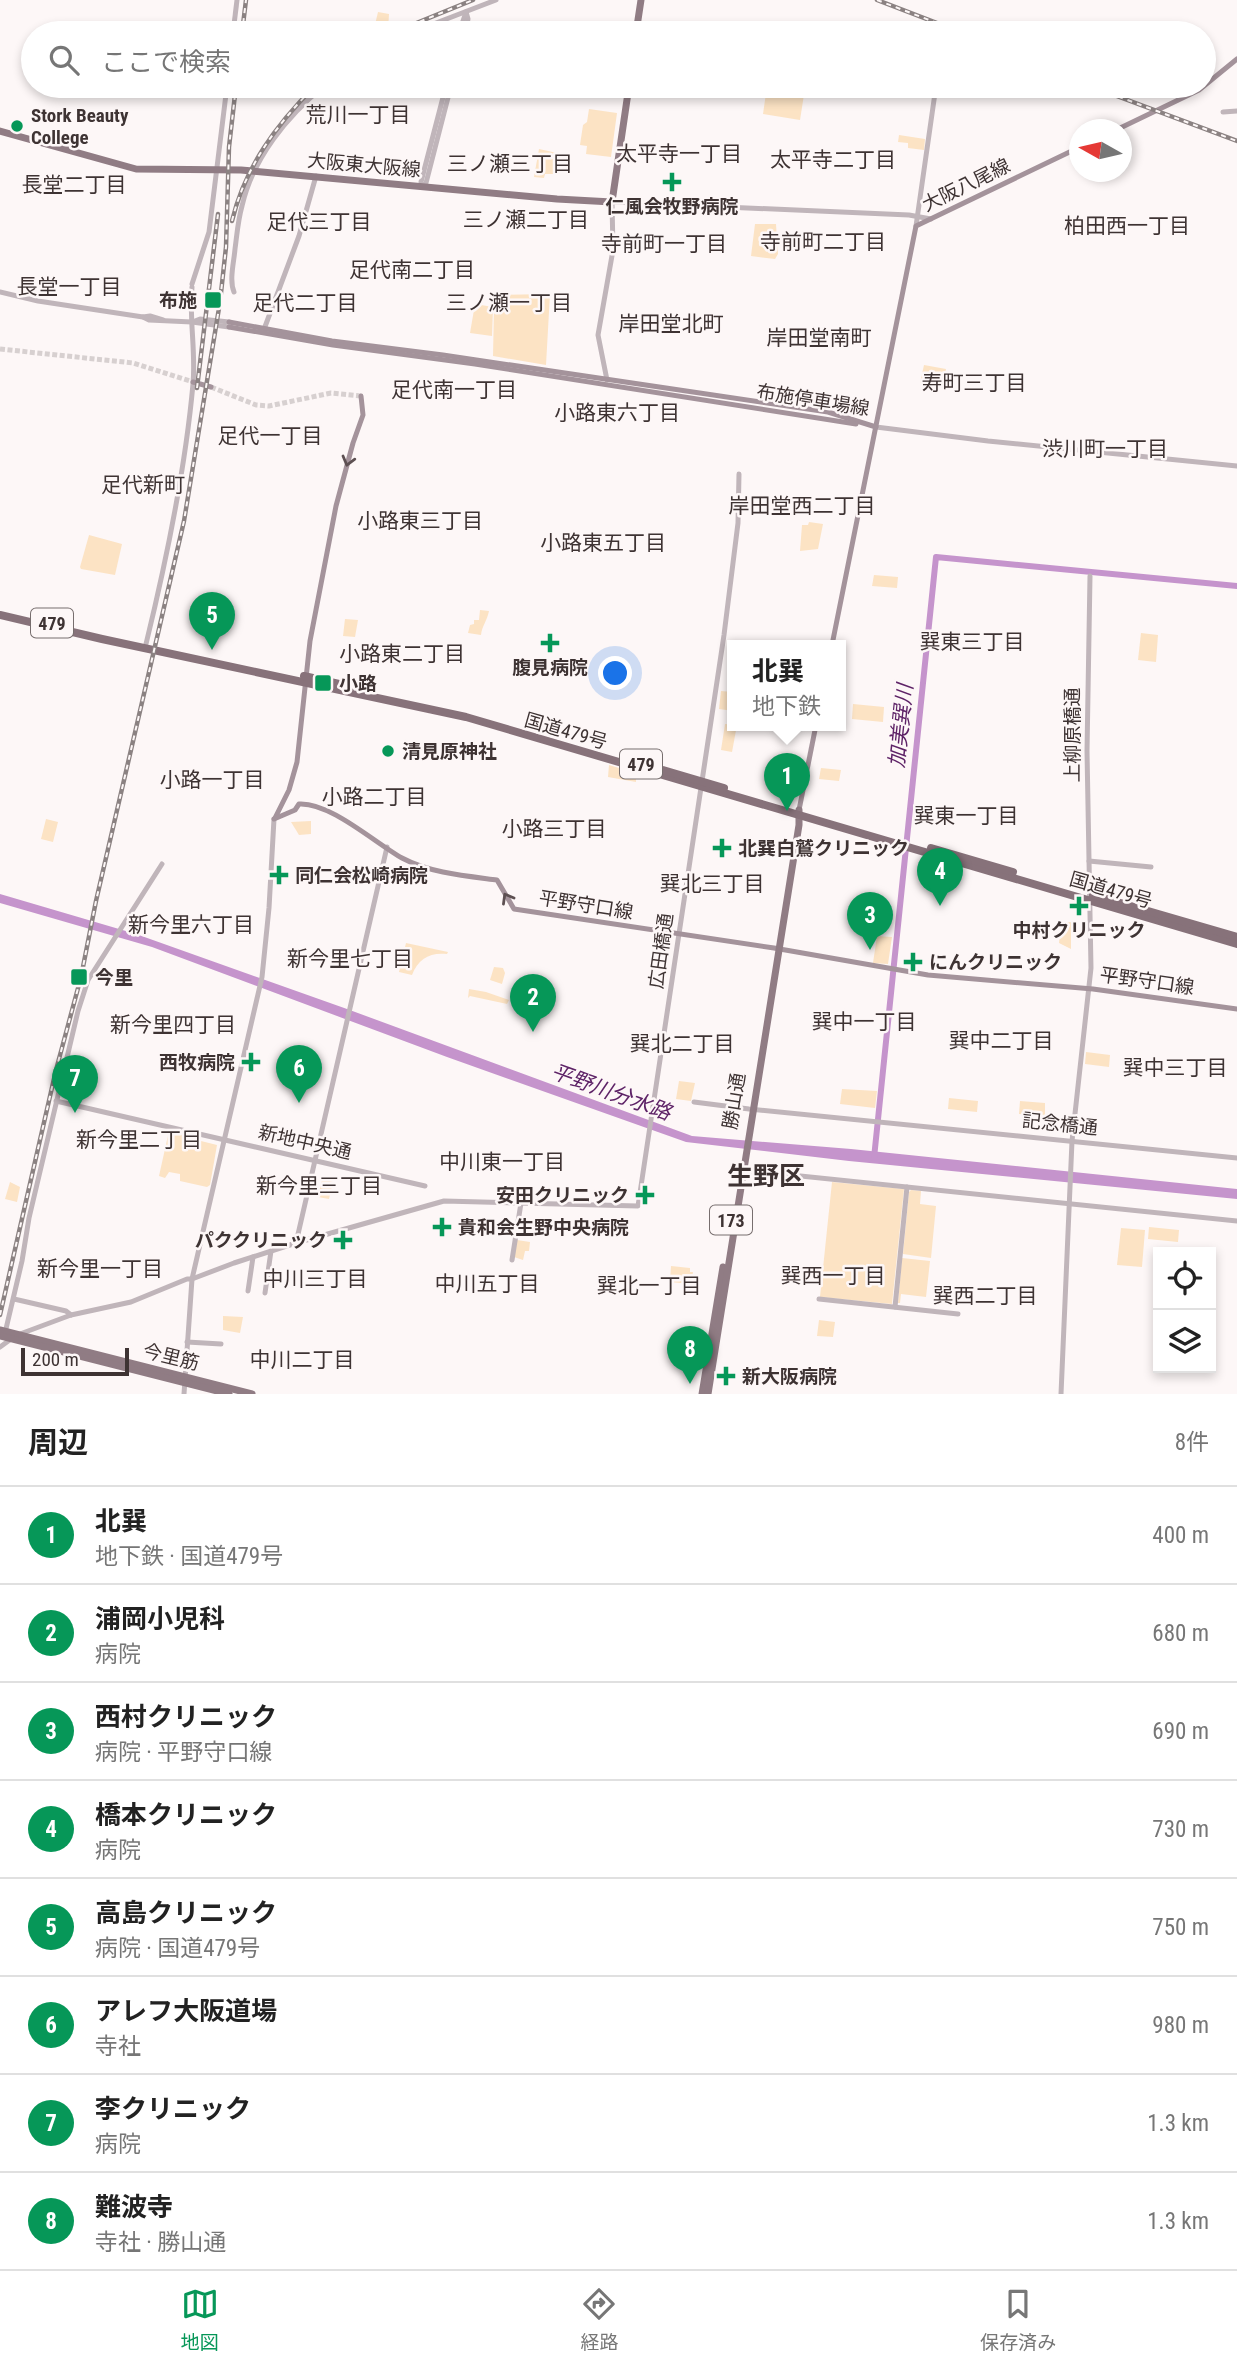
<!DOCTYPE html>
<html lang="ja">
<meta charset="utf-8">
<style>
:root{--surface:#fff;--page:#f2f2f2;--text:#222;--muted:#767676;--line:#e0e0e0;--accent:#069758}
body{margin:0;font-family:"Roboto Condensed","Noto Sans JP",sans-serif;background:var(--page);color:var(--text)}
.controls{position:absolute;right:21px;bottom:21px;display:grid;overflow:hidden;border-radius:0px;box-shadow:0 4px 10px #0003}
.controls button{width:63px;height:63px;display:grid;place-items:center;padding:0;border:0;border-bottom:2px solid var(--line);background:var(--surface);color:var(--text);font:35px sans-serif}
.compass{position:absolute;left:1069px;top:119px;width:63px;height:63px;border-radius:50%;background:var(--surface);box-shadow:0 4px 10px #0003;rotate:278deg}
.scale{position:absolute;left:21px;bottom:18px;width:108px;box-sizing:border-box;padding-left:7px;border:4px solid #3e3333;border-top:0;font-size:19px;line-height:24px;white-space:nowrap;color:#3e3333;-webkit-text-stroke:5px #fdf7f7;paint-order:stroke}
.you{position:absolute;left:616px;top:674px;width:24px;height:24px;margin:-18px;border:5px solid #fff;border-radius:50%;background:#1a73e8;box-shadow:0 0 0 10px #1a73e833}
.badge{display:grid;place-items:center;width:46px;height:46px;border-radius:50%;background:var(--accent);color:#fff;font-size:23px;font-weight:700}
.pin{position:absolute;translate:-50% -58px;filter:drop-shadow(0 2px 4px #0008)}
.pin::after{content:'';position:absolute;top:37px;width:24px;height:21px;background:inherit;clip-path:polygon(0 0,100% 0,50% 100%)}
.popup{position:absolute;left:727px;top:640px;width:119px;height:91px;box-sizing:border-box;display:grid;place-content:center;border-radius:0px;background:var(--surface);filter:drop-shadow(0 2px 5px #0005);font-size:23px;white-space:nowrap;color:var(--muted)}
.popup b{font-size:26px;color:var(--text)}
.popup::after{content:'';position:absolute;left:50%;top:100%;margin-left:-14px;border:14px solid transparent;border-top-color:var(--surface)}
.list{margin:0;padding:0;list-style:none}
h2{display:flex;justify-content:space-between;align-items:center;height:91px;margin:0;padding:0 28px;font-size:30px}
h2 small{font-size:23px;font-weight:400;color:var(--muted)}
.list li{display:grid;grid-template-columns:46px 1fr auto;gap:21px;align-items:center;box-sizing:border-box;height:98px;padding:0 28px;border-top:2px solid var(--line)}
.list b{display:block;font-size:26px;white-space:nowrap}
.list p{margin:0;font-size:23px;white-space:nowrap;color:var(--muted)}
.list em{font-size:23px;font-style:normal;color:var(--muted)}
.icon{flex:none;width:38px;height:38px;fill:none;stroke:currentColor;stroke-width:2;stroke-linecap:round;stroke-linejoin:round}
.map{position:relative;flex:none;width:1237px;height:1394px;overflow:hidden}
.search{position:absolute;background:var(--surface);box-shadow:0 4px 10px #0003;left:21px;right:21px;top:21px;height:77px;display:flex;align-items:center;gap:18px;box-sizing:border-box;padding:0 24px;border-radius:38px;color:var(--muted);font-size:26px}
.sheet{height:875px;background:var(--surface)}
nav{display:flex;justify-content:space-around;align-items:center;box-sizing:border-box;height:98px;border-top:2px solid var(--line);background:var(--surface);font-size:19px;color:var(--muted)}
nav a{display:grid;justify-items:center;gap:4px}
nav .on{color:var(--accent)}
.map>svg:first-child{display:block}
.green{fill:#fce3c4}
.water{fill:#c594cc}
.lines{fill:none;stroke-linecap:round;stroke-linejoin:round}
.river{stroke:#c594cc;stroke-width:6}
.secondary-tunnel{stroke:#d7d0d0;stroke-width:5;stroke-dasharray:5 2.5;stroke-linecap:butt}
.tertiary{stroke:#c0b5ba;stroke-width:5}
.secondary{stroke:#a4939b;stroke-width:5}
.primary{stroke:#907c84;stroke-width:7}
.trunk{stroke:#87727a;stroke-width:8}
.rail-casing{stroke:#8b8282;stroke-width:4.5}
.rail{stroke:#fdf7f7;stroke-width:2;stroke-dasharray:5;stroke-linecap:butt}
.oneway{stroke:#5d5052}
.poi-dot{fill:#069758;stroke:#fdf7f7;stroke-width:2.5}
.labels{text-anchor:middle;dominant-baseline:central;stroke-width:5;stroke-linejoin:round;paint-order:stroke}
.shield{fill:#fdf7f7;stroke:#776e6e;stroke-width:2}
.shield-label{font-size:18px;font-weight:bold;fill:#3e3333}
.poi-label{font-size:19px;font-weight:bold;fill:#3e3333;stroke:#fdf7f7;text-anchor:start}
.street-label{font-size:19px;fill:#3e3333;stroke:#fdf7f7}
.neighbourhood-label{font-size:21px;fill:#3e3333;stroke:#fdf7f7}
.water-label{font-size:21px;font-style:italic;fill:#5e2367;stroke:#fdf7f7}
.district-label{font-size:26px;font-weight:bold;fill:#3e3333;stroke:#fdf7f7}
</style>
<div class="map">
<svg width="1237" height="1394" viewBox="0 0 1237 1394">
<rect width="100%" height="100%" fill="#fdf7f7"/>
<g class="green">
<polygon points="378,12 389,14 388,29 380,33 373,33"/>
<polygon points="88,86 134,86 131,97"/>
<polygon points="767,86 805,88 800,120 763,114"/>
<polygon points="589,109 617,113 611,157 586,154 587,146 580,145 583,125 587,122"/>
<polygon points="899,135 925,139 924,150 908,148 908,143 898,142"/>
<polygon points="539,149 557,153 555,174 545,174 544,178 534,177"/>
<polygon points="755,224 776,224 778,254 775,259 751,256"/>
<polygon points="550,294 546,365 493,356 494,308 497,306 497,295"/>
<polygon points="475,304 493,307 492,336 470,333"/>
<polygon points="924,365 946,369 943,385 920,383"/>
<polygon points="809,522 823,524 818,549 800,551 802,525 808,525"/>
<polygon points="89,535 122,544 115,575 81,569 80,567"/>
<polygon points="874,575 898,577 897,588 872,586"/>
<path d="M480 610 489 611C487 621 482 626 481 635L468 633 470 625 474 624V620H479Z"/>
<polygon points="345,619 358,620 355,637 343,636"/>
<polygon points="1141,633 1158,635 1156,662 1138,660"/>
<polygon points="721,691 733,692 733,711 719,709"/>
<polygon points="853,704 884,707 883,722 852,719"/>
<polygon points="725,724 737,725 732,752 721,750"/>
<polygon points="609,765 636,773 636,782 608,777"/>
<polygon points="821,768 841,770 839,781 819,779"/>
<polygon points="46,819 58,822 53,842 41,839"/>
<polygon points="311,821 311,834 299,835 291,822"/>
<polygon points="1071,922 1071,949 1059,943 1061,923"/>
<polygon points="877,936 892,937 888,964 873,963"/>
<path d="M406 943 448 952 447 954C430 952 418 959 412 975L399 972Z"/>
<polygon points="494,967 503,968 505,973 502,984 490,980"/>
<polygon points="469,989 486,992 509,1000 507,1004 470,996 468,998"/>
<polygon points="1086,1052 1110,1055 1109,1067 1085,1064"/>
<polygon points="679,1081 695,1083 691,1101 676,1099"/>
<polygon points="842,1089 877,1091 875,1108 840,1104"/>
<polygon points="949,1098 978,1101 977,1112 948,1109"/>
<polygon points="1020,1101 1045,1103 1045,1115 1019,1114"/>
<polygon points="169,1131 201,1138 201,1141 217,1145 210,1185 207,1187 180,1181 180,1174 169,1172 165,1178 159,1176"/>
<polygon points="322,1179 333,1182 329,1199 318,1197"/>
<polygon points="10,1182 20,1187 17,1202 5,1199"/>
<polygon points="832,1182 904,1189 892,1304 820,1297"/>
<polygon points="911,1190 921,1191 920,1204 936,1206 931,1258 903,1254 909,1192"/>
<polygon points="1149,1227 1179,1230 1178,1242 1148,1239"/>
<polygon points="1121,1228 1145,1230 1142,1267 1117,1265"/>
<polygon points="517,1240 530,1242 529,1251 525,1251 523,1260 514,1257"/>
<polygon points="902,1258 930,1261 926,1297 901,1294 900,1303 898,1303"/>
<polygon points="671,1266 690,1268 690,1272 693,1272 691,1284 670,1282"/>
<polygon points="223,1316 243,1317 240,1333 223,1330"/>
<polygon points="819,1320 835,1322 833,1337 817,1336"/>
</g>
<polygon class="water" points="0,894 136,934 347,1009 692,1136 851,1149 1237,1189 1237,1199 849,1161 686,1142 447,1057 152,947 0,903"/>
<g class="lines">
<polyline class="river" points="874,1158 936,557 1237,586"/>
<g class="secondary-tunnel">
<polyline points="0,349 133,363 193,382"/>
<polyline points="211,387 256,405 269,406 331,393 361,396"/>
</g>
<g class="tertiary">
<polyline points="233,33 237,0"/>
<polyline points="410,33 496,0"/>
<polyline points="459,33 466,12"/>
<polyline points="465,33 468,19 466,12"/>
<polyline points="943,33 943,32"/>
<polyline points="1223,112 1237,111"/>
<polyline points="423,186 426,183 451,86"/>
<polyline points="423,186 421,182 446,86"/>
<polyline points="916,226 936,86"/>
<polyline points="192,284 209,232 227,86"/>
<polyline points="0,292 38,301 143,317 149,320 192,322 229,327"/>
<path d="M234 292C229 280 234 262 235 249 237 234 238 220 242 206 253 158 287 116 324 86"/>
<polyline points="261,300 274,303"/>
<polyline points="143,317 150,316 163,320"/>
<polyline points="195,321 200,319 229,322"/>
<polyline points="263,332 299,236 316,176"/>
<polyline points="607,380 598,335 613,250 612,202 909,215 931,219"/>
<polyline points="876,427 988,441 1237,466"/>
<path d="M146 644C167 558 185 472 193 384 196 351 189 320 192 287"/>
<polyline points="1089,861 1151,867"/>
<polyline points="56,1101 425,1186"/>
<polyline points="694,1102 749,1109 1237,1158"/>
<polyline points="743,1170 1237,1221"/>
<polyline points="296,1243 387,847"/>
<polyline points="512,1260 521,1203"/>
<polyline points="248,1291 253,1257"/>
<polyline points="265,1293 271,1251"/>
<polyline points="14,1299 66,1311 71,1315"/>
<polyline points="819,1299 958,1314"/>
<polyline points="895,1307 907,1187"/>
<polyline points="5,1333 22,1261 29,1218 78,1011 88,980 162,864"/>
<polyline points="20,1334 71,1315 131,1302 187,1279 192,1279 234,1263 296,1243 444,1201 638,1206 724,635 738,523 739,474"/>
<polyline points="187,1342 221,1344"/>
<polyline points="0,1347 11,1339"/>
<polyline points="184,1394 192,1279 262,977 269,908 274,819"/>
<polyline points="1061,1394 1072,1141 1091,968 1087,751 1090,576"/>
</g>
<g class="secondary">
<polyline points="1116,130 1199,90 1237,59"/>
<polyline points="229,322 332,341 443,355 828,412 876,427"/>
<polyline points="229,327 333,345 475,364 856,424"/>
<polyline points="193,382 211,387"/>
<polyline points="832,645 916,226 1080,147"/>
<polyline points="799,810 816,725"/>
<polyline points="275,818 289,790 297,762 310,641 336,506 353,443 363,415 361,396"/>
<path d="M274 819 295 810 299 804C330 802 375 843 402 858 430 873 466 876 497 880L514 909 774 948 928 975 1093 989 1237 1009"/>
</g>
<g class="primary">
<polyline points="636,33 641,0"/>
<polyline points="0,131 136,169 241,170 557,199 612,202 629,86"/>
<polyline points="0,1330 252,1394"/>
<polyline points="0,1336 229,1394"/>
<polyline points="702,1394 723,1267"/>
<polyline points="708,1394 799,825 799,810"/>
</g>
<g class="trunk">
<polyline points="0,615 102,639 466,717 1237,944"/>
<polyline points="304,676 339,684"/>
<polyline points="663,770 724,788"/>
<polyline points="931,848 1013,872"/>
<polyline points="1093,895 1237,937"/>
</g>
<defs>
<g id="rail">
<polyline points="877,0 963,33"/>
<polyline points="242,33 246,0"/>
<polyline points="392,33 473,0"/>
<polyline points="1090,86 1237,141"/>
<path d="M232 221C245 167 276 125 315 86"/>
<polyline points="197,388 218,214"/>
<polyline points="0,1315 56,1070 81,977 96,901 184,521 220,302 226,247 229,147 236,86"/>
</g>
</defs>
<use href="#rail" class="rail-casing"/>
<use href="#rail" class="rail"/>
</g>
<defs><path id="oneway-chevron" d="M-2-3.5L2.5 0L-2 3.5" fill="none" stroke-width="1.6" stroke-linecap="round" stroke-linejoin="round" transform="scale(1.75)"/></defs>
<g class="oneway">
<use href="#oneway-chevron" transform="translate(348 461) rotate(105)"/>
<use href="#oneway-chevron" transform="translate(507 898) rotate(-120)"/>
</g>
<g class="poi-dot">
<circle cx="17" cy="126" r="7"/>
<path d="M668.5 171.5h7v7h7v7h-7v7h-7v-7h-7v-7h7z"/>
<rect x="204" y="291" width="18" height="18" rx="3.5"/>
<path d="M546.5 632.5h7v7h7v7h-7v7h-7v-7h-7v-7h7z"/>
<rect x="314" y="674" width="18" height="18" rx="3.5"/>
<circle cx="388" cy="751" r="7"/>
<path d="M718.5 837.5h7v7h7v7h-7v7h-7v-7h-7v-7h7z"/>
<path d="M275.5 864.5h7v7h7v7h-7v7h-7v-7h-7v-7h7z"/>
<path d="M1075.5 895.5h7v7h7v7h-7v7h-7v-7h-7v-7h7z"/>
<path d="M909.5 951.5h7v7h7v7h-7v7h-7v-7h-7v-7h7z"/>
<rect x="70" y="968" width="18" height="18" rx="3.5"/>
<path d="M247.5 1051.5h7v7h7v7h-7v7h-7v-7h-7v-7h7z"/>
<path d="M641.5 1184.5h7v7h7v7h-7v7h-7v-7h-7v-7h7z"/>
<path d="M438.5 1216.5h7v7h7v7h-7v7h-7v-7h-7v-7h7z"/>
<path d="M339.5 1229.5h7v7h7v7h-7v7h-7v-7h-7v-7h7z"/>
<path d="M722.5 1365.5h7v7h7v7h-7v7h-7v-7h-7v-7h7z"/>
</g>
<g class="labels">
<g class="shield">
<rect x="31" y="608.5" width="42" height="29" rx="5"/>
<rect x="620" y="749.5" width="42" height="29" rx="5"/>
<rect x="710" y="1205.5" width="42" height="29" rx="5"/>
</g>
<g class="shield-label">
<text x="52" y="623">479</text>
<text x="641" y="764">479</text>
<text x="731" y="1220">173</text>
</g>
<g class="poi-label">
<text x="31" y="115">Stork Beauty<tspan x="31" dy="22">College</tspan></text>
<text x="672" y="206" text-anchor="middle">仁風会牧野病院</text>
<text x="197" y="300" text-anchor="end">布施</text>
<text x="550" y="667" text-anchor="middle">腹見病院</text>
<text x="339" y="683">小路</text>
<text x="402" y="751">清見原神社</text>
<text x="738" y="848">北巽白鷲クリニック</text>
<text x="295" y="875">同仁会松崎病院</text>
<text x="1079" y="930" text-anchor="middle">中村クリニック</text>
<text x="929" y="962">にんクリニック</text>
<text x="95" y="977">今里</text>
<text x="235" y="1062" text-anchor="end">西牧病院</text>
<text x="629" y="1195" text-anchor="end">安田クリニック</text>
<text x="458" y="1227">貴和会生野中央病院</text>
<text x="327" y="1240" text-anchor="end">パククリニック</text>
<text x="742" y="1376">新大阪病院</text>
</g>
<g class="street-label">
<text transform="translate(364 165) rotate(5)">大阪東大阪線</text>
<text transform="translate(966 185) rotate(-26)">大阪八尾線</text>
<text transform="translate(813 400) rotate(9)">布施停車場線</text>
<text transform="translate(566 731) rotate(16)">国道479号</text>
<text transform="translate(1072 735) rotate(-90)">上柳原橋通</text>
<text transform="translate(1111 890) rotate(16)">国道479号</text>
<text transform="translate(586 905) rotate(9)">平野守口線</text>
<text transform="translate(661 951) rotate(-82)">広田橋通</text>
<text transform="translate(1147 981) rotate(8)">平野守口線</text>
<text transform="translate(734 1101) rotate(-81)">勝山通</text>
<text transform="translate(1060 1124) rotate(6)">記念橋通</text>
<text transform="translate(305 1142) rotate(13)">新地中央通</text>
<text transform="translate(171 1357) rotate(14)">今里筋</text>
</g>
<g class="neighbourhood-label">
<text x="358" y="115">荒川一丁目</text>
<text x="679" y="154">太平寺一丁目</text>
<text x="833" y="160">太平寺二丁目</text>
<text x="510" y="164">三ノ瀬三丁目</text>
<text x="74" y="185">長堂二丁目</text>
<text x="526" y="220">三ノ瀬二丁目</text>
<text x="319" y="222">足代三丁目</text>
<text x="1127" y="226">柏田西一丁目</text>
<text x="823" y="242">寺前町二丁目</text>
<text x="664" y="244">寺前町一丁目</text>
<text x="412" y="270">足代南二丁目</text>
<text x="69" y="287">長堂一丁目</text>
<text x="305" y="303">足代二丁目</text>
<text x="509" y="303">三ノ瀬一丁目</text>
<text x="671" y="324">岸田堂北町</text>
<text x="819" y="338">岸田堂南町</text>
<text x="974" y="383">寿町三丁目</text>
<text x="454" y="390">足代南一丁目</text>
<text x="617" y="413">小路東六丁目</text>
<text x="270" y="436">足代一丁目</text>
<text x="1105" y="449">渋川町一丁目</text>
<text x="143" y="485">足代新町</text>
<text x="802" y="506">岸田堂西二丁目</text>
<text x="420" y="521">小路東三丁目</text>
<text x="603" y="543">小路東五丁目</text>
<text x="972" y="642">巽東三丁目</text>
<text x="402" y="654">小路東二丁目</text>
<text x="212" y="780">小路一丁目</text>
<text x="374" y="797">小路二丁目</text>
<text x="966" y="816">巽東一丁目</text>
<text x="554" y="829">小路三丁目</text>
<text x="712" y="884">巽北三丁目</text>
<text x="191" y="925">新今里六丁目</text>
<text x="350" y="959">新今里七丁目</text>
<text x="864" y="1022">巽中一丁目</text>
<text x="173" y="1025">新今里四丁目</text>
<text x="1001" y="1041">巽中二丁目</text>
<text x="682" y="1044">巽北二丁目</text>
<text x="1175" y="1068">巽中三丁目</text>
<text x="139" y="1140">新今里二丁目</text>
<text x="502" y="1162">中川東一丁目</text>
<text x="319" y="1186">新今里三丁目</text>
<text x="100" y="1269">新今里一丁目</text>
<text x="833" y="1276">巽西一丁目</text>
<text x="315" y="1279">中川三丁目</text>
<text x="487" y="1284">中川五丁目</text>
<text x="649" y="1286">巽北一丁目</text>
<text x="985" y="1296">巽西二丁目</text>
<text x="302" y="1360">中川二丁目</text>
</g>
<g class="water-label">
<text transform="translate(901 726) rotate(-84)">加美巽川</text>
<text transform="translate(611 1092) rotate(20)">平野川分水路</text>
</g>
<g class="district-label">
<text x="766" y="1176">生野区</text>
</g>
</g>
</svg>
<div class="controls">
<button><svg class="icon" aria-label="locate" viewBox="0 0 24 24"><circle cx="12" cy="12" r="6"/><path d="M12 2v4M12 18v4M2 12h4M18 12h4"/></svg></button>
<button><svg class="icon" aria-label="layers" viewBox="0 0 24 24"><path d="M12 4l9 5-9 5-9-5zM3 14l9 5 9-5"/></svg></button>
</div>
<svg class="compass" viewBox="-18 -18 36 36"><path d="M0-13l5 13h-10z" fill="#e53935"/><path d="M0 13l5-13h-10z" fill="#767676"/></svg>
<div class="scale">200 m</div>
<div class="you"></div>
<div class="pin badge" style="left:787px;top:811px">1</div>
<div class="popup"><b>北巽</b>地下鉄</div>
<div class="pin badge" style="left:533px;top:1032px">2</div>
<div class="pin badge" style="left:870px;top:950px">3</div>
<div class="pin badge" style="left:940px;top:906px">4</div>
<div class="pin badge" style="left:212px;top:650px">5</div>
<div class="pin badge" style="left:299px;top:1103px">6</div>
<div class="pin badge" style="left:75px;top:1113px">7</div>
<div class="pin badge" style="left:690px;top:1384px">8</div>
<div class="search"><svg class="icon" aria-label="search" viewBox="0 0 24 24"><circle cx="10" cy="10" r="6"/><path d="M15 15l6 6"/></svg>ここで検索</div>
</div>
<section class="sheet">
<h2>周辺<small>8件</small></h2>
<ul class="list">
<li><span class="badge">1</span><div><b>北巽</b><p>地下鉄 · 国道479号</p></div><em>400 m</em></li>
<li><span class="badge">2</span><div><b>浦岡小児科</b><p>病院</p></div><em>680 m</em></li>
<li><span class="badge">3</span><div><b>西村クリニック</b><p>病院 · 平野守口線</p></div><em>690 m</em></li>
<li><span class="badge">4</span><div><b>橋本クリニック</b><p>病院</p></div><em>730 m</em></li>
<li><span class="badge">5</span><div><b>高島クリニック</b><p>病院 · 国道479号</p></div><em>750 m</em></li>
<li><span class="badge">6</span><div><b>アレフ大阪道場</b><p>寺社</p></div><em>980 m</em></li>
<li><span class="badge">7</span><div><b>李クリニック</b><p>病院</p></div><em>1.3 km</em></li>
<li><span class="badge">8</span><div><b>難波寺</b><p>寺社 · 勝山通</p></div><em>1.3 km</em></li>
</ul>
</section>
<nav>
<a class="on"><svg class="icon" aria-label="map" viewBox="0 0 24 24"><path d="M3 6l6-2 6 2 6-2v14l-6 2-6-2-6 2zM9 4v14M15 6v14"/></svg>地図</a>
<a><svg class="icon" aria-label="directions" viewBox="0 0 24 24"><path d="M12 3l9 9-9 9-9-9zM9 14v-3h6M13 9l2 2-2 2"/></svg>経路</a>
<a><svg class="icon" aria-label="saved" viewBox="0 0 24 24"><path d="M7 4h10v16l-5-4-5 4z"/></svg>保存済み</a>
</nav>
